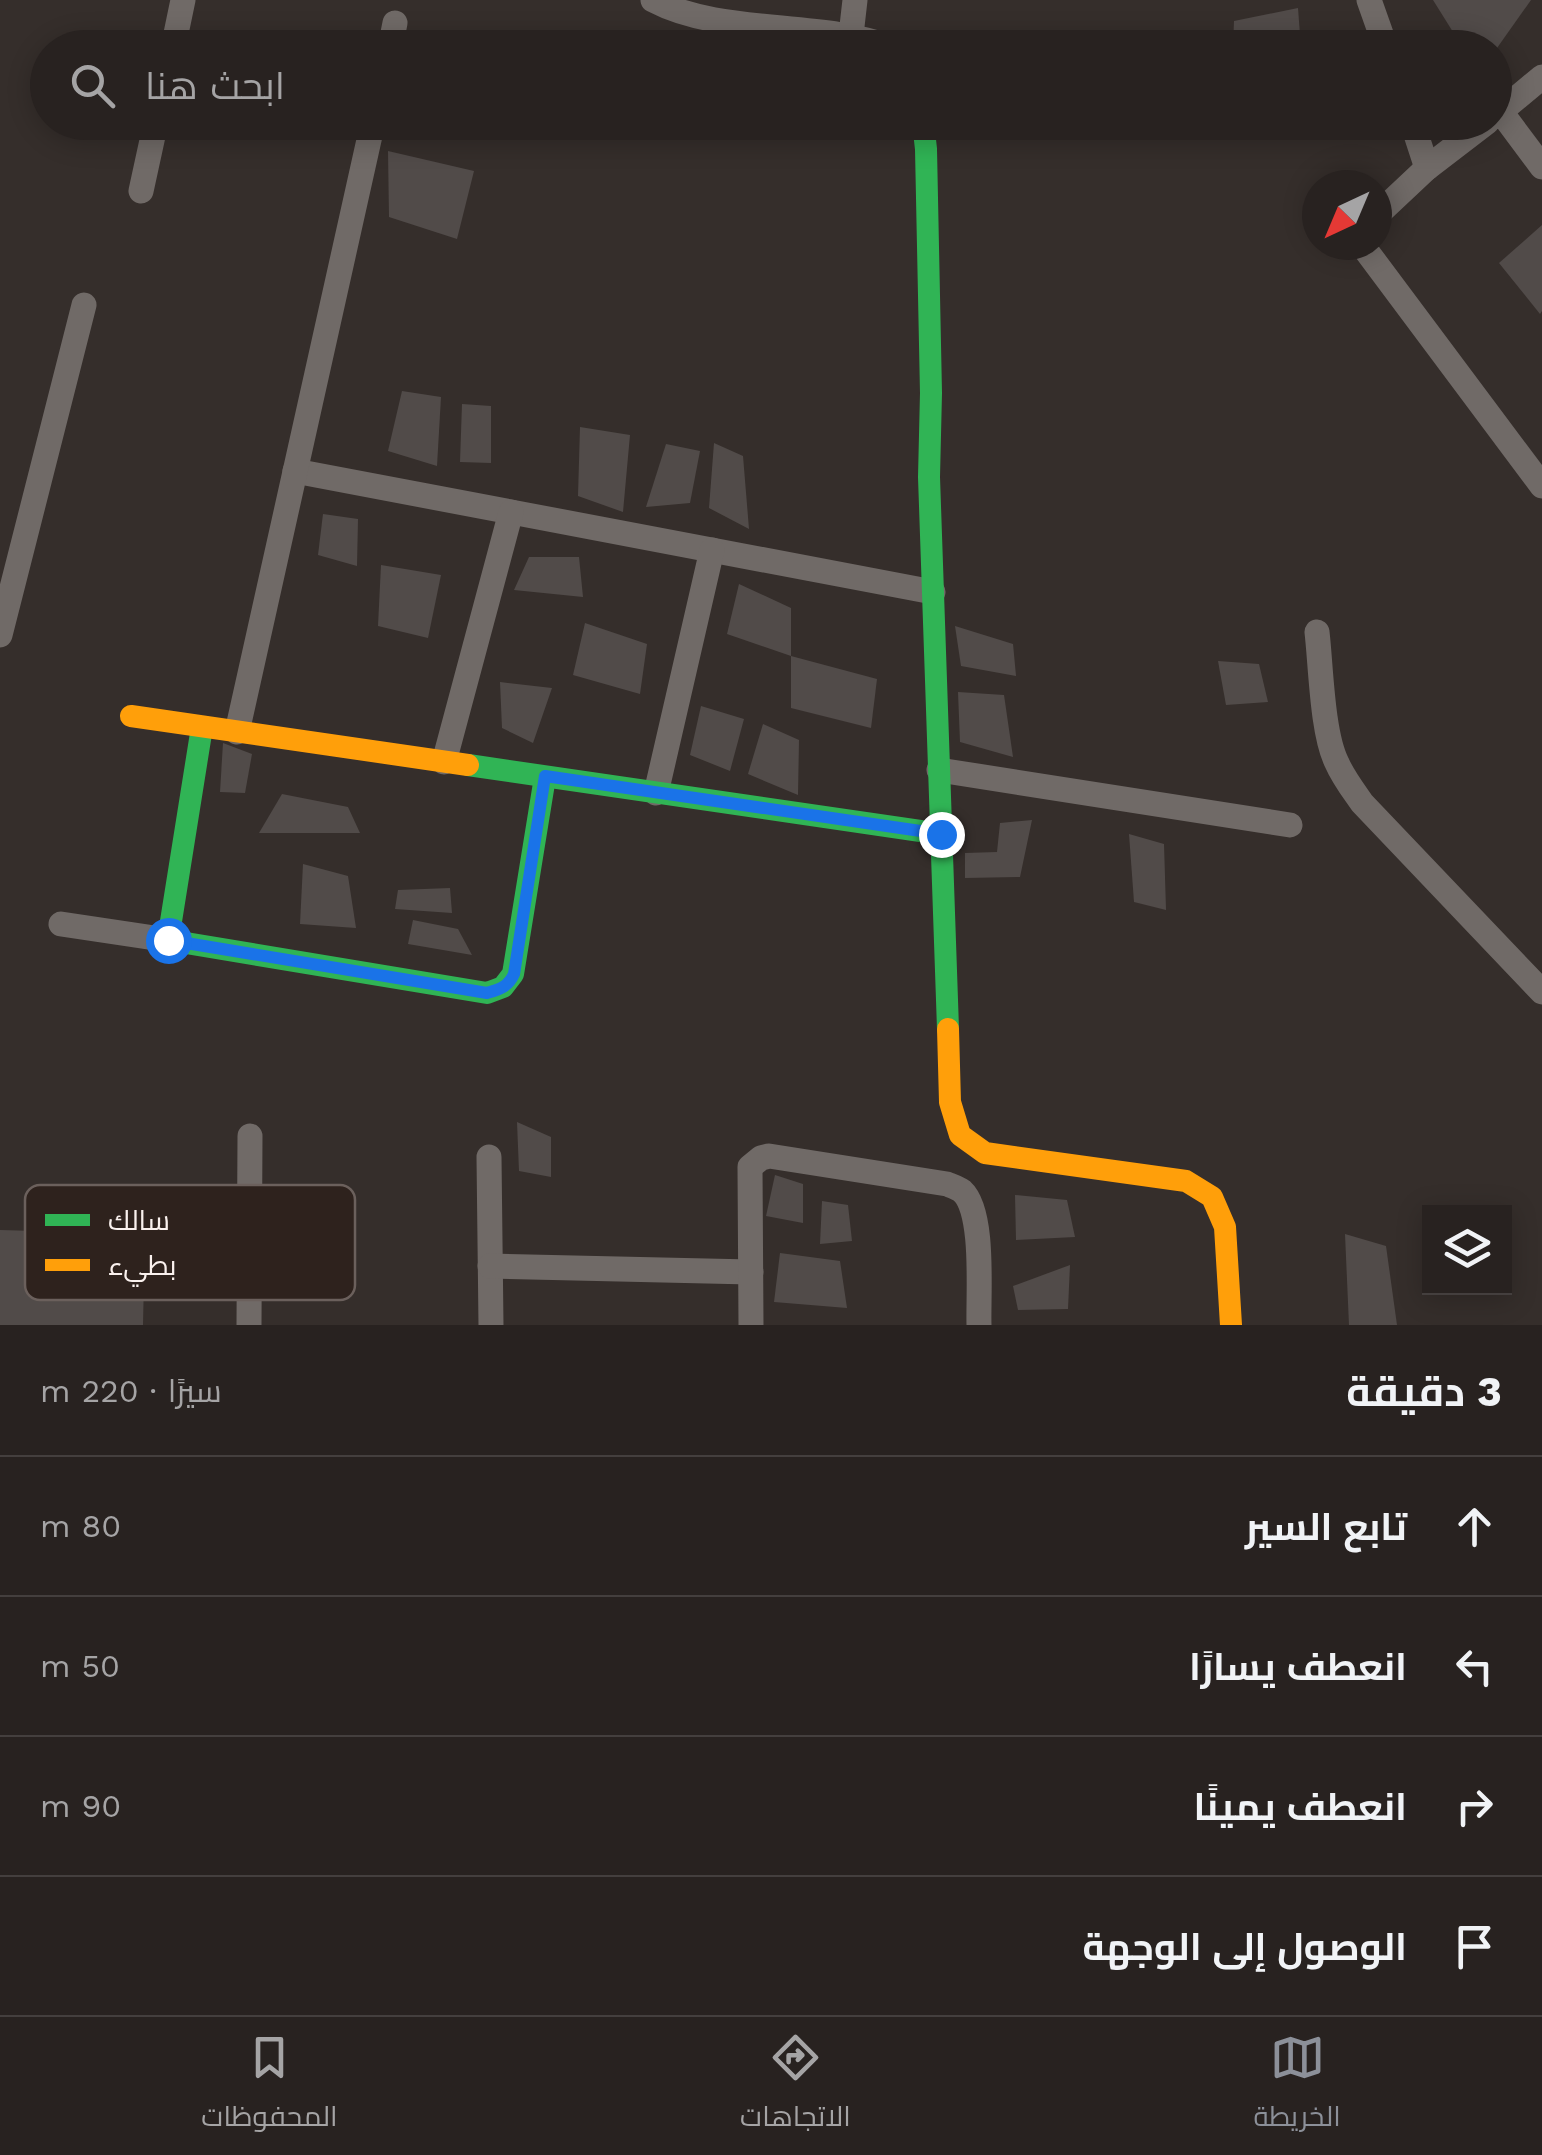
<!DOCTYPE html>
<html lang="ar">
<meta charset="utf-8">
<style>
:root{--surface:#282220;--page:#342f2d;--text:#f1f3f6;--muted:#a5a4a5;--line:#443f3e;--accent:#8c9099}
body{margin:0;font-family:"Work Sans",Cairo,sans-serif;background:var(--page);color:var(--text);direction:rtl}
.controls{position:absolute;right:30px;bottom:30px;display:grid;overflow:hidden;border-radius:0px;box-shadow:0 5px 25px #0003}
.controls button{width:90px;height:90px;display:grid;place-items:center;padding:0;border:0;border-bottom:2px solid var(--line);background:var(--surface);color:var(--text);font:50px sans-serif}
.compass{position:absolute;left:1302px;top:170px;width:90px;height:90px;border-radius:50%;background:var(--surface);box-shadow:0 5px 25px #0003;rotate:224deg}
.stop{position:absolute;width:30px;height:30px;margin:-22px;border:8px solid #1a73e8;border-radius:50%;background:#fff}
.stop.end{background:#1a73e8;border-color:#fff;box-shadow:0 2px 10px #0008}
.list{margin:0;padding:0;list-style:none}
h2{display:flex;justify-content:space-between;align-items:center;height:130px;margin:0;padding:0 40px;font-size:42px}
h2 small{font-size:32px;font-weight:400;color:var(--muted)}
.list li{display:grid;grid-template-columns:65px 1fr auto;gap:30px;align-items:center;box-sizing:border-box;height:140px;padding:0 40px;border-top:2px solid var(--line)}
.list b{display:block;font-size:38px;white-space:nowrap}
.list em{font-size:32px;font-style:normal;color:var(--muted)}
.icon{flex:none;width:55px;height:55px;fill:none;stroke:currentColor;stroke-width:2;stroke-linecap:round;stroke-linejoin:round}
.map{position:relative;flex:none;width:1542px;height:1325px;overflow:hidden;direction:ltr}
.search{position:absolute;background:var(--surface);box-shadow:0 5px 25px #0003;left:30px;right:30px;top:30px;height:110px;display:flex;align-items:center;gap:25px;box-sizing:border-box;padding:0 35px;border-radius:55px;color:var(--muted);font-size:38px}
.sheet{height:690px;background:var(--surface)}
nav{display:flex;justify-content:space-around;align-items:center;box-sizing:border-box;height:140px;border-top:2px solid var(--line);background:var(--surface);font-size:28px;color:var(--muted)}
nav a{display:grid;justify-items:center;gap:5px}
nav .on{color:var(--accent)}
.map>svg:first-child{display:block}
.building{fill:#514b49}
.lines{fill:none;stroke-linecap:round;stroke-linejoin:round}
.street{stroke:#706a67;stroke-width:25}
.fast{stroke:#30b455;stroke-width:22}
.slow{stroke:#ff9f0a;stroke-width:22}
.route{stroke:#1a73e8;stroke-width:12}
.key{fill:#2e221d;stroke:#6b605c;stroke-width:2.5}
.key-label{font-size:28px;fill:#faf1ee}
</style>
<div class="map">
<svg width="1542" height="1325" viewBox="0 0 1542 1325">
<rect width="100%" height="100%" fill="#352e2b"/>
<g class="building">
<polygon points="1433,0 1531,0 1497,48 1463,48"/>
<polygon points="1298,8 1301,48 1233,48 1234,21"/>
<polygon points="388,151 474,171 457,239 389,217"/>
<polygon points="1542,225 1542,311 1540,314 1499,263"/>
<polygon points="402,391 441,397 437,466 388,451"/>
<polygon points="462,404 491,406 491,463 460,462"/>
<polygon points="580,427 630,435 623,512 578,496"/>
<polygon points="714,443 743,456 749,529 709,508"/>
<polygon points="666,444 700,451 690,503 646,507"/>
<polygon points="323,514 358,519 357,566 318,555"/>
<polygon points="529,557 579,557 583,597 514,590"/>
<polygon points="381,565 441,575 428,638 378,626"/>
<polygon points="739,584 791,608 791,656 727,634"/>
<polygon points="585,623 647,644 640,694 573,675"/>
<polygon points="955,626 1013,644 1016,676 961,666"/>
<polygon points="791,656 877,679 871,728 791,708"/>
<polygon points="1218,661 1259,664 1268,702 1226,705"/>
<polygon points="500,682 552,688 533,743 502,728"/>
<polygon points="958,692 1004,695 1013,757 960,742"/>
<polygon points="701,706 744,719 730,771 690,755"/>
<polygon points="763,724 799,740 798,795 748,774"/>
<polygon points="223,743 252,754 245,793 220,792"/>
<polygon points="282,794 348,807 360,833 259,833"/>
<polygon points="1032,820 1020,877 965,878 965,853 997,852 1000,823"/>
<polygon points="1129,834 1164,844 1166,910 1134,902"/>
<polygon points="303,864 348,876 356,928 300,924"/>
<polygon points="450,888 452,913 395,909 398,890"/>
<polygon points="413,920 458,929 472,955 408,944"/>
<polygon points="517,1122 551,1137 551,1177 519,1171"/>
<polygon points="775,1175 803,1184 803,1223 766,1216"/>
<polygon points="1015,1195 1067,1200 1075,1237 1016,1240"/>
<polygon points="822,1201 848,1205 852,1241 820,1244"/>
<polygon points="0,1230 145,1234 143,1325 0,1325"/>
<polygon points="1345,1234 1386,1246 1397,1325 1349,1325"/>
<polygon points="780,1253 840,1261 847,1308 774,1302"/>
<polygon points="1070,1265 1068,1309 1018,1310 1013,1286"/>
</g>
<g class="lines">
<g class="street">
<path d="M653 0C721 36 819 20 893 48"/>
<polyline points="1369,0 1386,48"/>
<polyline points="851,35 855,0"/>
<polyline points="173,48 183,0"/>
<polyline points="390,48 395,23"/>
<polyline points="1501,112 1542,167"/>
<polyline points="1494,117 1542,77"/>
<polyline points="1412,122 1427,168"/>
<polyline points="141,191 156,122"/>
<polyline points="1377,215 1427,168 1487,122"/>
<polyline points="1362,245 1542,486"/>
<polyline points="295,471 933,592"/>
<path d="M1317 632C1321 666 1322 734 1337 763 1343 777 1353 790 1362 803L1542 992"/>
<polyline points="0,635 84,305"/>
<polyline points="237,732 373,122"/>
<polyline points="444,762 511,512"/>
<polyline points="939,770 1290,825"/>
<polyline points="656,793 712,550"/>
<polyline points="61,924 168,940"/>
<polyline points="489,1157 491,1325"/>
<polyline points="490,1266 751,1272"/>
<polyline points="249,1325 250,1136"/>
<path d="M751 1325 750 1167 761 1158 769 1156 947 1184C952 1186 958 1188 962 1191 985 1212 978 1294 979 1325"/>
</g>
<g class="fast">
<polyline points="923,122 926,149 931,393 929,477 948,1029"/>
<polyline points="202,727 168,940 487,993 503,987 513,974 545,777"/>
<polyline points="468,765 941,834"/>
</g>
<g class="slow">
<polyline points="131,716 468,765"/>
<polyline points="948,1029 950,1102 960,1135 985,1153 1186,1181 1212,1197 1225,1227 1231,1325"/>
</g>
</g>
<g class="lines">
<path class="route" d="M168 940 487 993C500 989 508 987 514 974L545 776 941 834"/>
</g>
<rect x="25" y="1185" width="330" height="115" rx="15" class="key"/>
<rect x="45" y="1214" width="45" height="12" fill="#30b455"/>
<rect x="45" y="1259" width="45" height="12" fill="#ff9f0a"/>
<g class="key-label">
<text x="108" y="1230">سالك</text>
<text x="108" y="1275">بطيء</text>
</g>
</svg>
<div class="controls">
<button><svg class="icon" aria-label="layers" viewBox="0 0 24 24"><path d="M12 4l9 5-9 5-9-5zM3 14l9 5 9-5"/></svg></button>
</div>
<svg class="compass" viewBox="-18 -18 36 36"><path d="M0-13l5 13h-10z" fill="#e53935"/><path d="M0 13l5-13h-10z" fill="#a5a4a5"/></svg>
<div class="stop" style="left:168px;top:940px"></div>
<div class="stop end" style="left:941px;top:834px"></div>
<div class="search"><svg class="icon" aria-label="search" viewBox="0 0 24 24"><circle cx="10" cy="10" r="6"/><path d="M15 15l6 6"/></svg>ابحث هنا</div>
</div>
<section class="sheet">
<h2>3 دقيقة<small>سيرًا · 220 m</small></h2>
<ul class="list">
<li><svg class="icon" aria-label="ahead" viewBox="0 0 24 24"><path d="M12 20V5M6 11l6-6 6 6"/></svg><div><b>تابع السير</b></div><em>80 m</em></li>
<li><svg class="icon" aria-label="left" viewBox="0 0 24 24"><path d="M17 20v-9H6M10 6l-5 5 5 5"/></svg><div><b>انعطف يسارًا</b></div><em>50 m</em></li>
<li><svg class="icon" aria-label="right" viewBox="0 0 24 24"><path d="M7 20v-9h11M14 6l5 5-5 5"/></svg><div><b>انعطف يمينًا</b></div><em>90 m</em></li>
<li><svg class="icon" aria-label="arrive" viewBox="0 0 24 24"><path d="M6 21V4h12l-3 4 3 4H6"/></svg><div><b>الوصول إلى الوجهة</b></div></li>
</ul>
</section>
<nav>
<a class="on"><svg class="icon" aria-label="map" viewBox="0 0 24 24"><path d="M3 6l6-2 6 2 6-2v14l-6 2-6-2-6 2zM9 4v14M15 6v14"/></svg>الخريطة</a>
<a><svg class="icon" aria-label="directions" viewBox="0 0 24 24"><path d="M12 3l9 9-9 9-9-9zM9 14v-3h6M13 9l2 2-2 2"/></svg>الاتجاهات</a>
<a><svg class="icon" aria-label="saved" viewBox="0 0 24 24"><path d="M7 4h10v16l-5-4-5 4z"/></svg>المحفوظات</a>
</nav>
